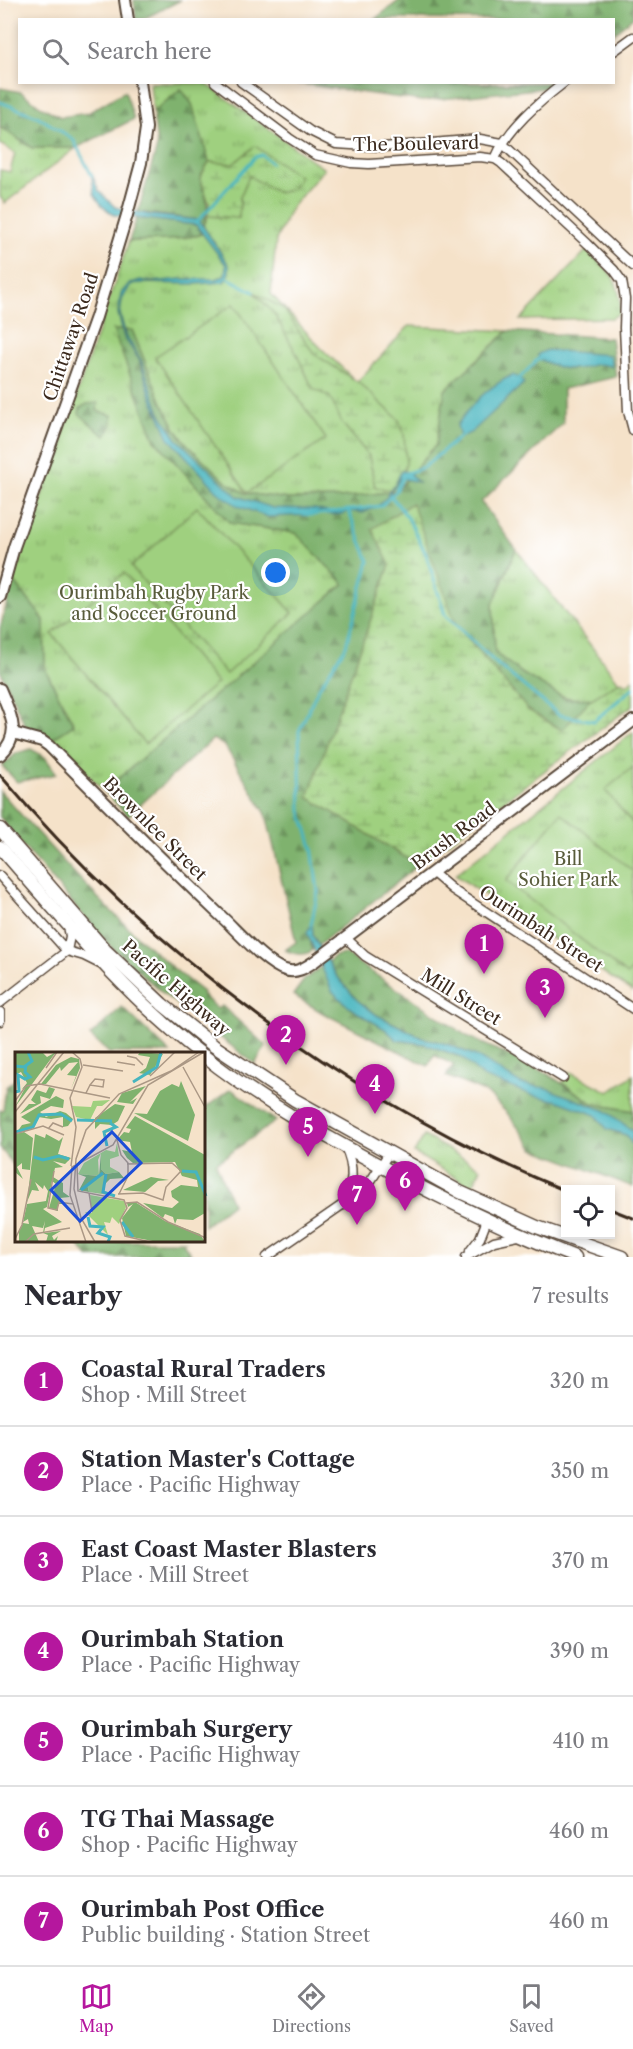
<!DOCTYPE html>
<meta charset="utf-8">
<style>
:root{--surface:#fff;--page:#f7f7f7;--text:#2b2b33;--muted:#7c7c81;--line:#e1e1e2;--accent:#b5179e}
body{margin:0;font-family:"Libre Caslon Text",serif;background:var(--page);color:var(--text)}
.controls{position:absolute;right:18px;bottom:18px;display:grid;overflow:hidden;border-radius:0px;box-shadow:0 3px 9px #0003}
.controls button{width:54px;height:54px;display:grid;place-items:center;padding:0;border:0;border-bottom:2px solid var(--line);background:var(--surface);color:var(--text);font:30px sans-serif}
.you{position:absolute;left:276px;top:573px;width:21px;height:21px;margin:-15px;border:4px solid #fff;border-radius:50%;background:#1a73e8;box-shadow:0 0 0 9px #1a73e833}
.badge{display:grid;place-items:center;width:39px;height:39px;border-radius:50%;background:var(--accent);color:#fff;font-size:20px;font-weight:700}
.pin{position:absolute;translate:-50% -50px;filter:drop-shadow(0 2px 3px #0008)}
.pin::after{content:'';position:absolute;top:32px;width:21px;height:18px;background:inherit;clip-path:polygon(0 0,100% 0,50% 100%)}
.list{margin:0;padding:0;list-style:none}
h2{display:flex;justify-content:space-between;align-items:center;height:78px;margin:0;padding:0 24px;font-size:26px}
h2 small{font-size:20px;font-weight:400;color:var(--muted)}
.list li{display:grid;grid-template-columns:39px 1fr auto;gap:18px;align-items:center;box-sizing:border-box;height:90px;padding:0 24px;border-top:2px solid var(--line)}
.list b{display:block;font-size:22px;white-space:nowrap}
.list p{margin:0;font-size:20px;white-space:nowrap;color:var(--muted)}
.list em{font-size:20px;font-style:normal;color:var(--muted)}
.icon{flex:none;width:33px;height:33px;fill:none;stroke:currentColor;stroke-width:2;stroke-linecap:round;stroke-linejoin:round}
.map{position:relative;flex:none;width:633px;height:1257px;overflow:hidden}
.search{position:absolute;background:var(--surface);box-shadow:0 3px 9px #0003;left:18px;right:18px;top:18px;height:66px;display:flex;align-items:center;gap:15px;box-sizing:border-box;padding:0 21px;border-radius:0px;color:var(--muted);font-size:22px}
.sheet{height:708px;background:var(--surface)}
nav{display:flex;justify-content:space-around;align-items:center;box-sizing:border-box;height:84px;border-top:2px solid var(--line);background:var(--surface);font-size:16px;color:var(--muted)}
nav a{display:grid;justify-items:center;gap:3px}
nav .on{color:var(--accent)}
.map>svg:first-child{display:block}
.grass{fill:url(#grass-tufts);stroke:#6d7d4e;stroke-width:1.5}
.forest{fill:url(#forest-firs);stroke:#5d6e46;stroke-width:1.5}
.wetland{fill:url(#wetland-marsh);stroke:#6d7d4e;stroke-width:1.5}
.pitch{fill:#9fd07f;stroke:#6d7d4e;stroke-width:1.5}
.water{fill:#46b5bf;stroke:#40706e;stroke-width:1.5}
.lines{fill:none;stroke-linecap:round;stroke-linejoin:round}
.stream{stroke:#46b5bf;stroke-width:3}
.minor-casing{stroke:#574638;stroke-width:11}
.tertiary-casing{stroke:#574638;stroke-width:14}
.secondary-casing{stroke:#574638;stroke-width:14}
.primary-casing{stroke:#574638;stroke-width:15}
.minor{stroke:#fff;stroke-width:8}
.tertiary{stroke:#fff;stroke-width:10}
.secondary{stroke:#fff;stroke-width:10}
.primary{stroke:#fff;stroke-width:12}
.rail{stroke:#3b2a1e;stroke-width:3}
.labels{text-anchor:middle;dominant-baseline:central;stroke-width:4.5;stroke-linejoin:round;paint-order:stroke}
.street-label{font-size:18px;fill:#3b2a1e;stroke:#fff}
.park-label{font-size:18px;fill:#595c3b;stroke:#fff}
.inset-river{fill:none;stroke:#46b5bf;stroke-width:3}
.inset-road{fill:none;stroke:#ab9885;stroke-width:1.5}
.view{fill:#1d4ed8;fill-opacity:0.15;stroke:#1d4ed8;stroke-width:3}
.inset-edge{fill:none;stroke:#3b2a1e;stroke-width:3}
</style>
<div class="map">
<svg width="633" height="1257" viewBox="0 0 633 1257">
<defs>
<pattern id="grass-tufts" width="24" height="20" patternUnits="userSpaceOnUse" patternTransform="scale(1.5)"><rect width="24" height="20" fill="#9fd07f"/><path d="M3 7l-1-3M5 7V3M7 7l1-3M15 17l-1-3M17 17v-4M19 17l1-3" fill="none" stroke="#83a967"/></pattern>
<pattern id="forest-firs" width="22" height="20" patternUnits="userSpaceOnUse" patternTransform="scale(1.5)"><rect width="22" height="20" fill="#7fb26e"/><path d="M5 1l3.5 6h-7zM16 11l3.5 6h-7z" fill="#69915a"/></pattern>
<pattern id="wetland-marsh" width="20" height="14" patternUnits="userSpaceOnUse" patternTransform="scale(1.5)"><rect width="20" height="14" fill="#9fd07f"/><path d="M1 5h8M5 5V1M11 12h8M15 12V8" fill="none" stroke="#83a967"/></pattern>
</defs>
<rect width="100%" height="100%" fill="#fff"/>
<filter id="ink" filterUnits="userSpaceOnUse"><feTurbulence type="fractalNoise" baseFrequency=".0167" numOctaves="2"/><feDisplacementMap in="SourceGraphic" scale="12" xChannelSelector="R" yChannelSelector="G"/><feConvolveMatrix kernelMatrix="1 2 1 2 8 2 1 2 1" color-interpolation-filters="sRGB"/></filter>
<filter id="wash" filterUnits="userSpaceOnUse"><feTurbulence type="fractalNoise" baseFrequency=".008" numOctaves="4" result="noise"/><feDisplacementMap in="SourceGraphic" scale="24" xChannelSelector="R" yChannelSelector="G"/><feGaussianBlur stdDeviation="1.35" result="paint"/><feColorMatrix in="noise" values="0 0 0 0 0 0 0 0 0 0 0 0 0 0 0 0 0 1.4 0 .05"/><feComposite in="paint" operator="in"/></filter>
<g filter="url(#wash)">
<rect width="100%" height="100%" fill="#f5e2c9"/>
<g class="grass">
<polygon points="150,83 205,83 324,169 291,208 276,240 271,294 321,348 357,382 409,326 508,331 445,390 436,445 396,491 340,498 289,499 245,493 225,481 186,443 177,431 162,403 132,331 113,330 230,523 296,533 345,584 104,791 52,739 74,724 45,669 44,620 13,580 129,241 169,240 200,235 208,216 239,218 240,197 249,176 233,164 209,162 192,104 181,89 153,112"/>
<polygon points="0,127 32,148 76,148 5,203 0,197 0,170 10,172 15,153 0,144"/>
<path d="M587 250C610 271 620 279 621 312L612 318 520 320Z"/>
<path d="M516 549 619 682C611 687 600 697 590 699 561 706 518 670 495 653L493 604Z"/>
<polygon points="633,732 633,992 455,875"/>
<polygon points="570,1072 609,1092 633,1075 633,1111 594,1104 562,1083"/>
<polygon points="424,1136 481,1168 472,1187 414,1153"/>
</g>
<g class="forest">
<polygon points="134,0 181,0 143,19 136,20"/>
<polygon points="400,0 633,0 633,17 614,33 614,20 375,19"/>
<polygon points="296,83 296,82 551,83 544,88 422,101"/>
<polygon points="0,88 21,92 40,106 61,117 88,113 125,91 134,119 76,148 32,148 0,127"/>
<path d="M181 89 192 104 209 162 200 178C206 196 211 208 203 226L199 220 138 212 157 147 153 112Z"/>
<polygon points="137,217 196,225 201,232 200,235 169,240 129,241"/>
<path d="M113 330H122L124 337 134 350 126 336V330H132L162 403 177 431 186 443 225 481 245 493 289 499 340 498 396 491 436 445 445 390 508 331 611 338 616 377 563 389V423L481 502 516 549 493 604 495 653 523 674 564 698 591 699 562 731 528 710 456 625 439 580 390 565 308 797 418 865 319 945 313 936 312 923 311 945 313 950C304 957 295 954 285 950L296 942 266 814 225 746 213 739 128 816 104 791 344 584 296 533 230 523 155 440Z"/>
<path d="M98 403 97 411 112 415V423L106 436C95 430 89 421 79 414L80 408 87 404Z"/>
<polygon points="13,580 44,620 45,669 74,725 52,739 26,727 0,670 0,628"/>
<polygon points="31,749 45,757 57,774 17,782 2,766 17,753"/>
<path d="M0 791C64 863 127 934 203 992L202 994 217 1009 222 1006 266 1046 255 1064 166 996 109 945 16 838 0 817Z"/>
<polygon points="345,954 467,1036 546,1073 594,1104 633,1111 633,1187 534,1149 508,1114 487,1093 446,1076 454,1065 434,1055 428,1066 323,1013 293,995 304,980 322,966 350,1008 385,1029 397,1040 425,1044 461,1057 474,1055 447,1044 423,1038 377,1015 357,1000 336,975 328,962 335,956"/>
<polygon points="122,1007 170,1053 109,1053 90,1036"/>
<polygon points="16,1079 16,1168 0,1148 0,1110 3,1110 6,1087"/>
<polygon points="231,1089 276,1121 216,1163 232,1204 204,1226 204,1109"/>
<polygon points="76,1241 186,1241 183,1243 193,1257 88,1257"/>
</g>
<g class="wetland">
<polygon points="255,146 300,177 292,189 278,193 249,176 240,197 239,218 208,216 209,203 200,178 209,162 233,164"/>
<polygon points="254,292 284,309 314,354 358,382 399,420 404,434 406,464 396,491 375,487 369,456 342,423 330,397 313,389 296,353 275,315"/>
<polygon points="412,503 456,625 528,710 562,730 591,699 619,682 623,681 626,685 633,679 633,705 418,865 308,797 390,565 372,529"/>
</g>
<g class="pitch">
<polygon points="234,304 326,439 247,493 155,357"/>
<polygon points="197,507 293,613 226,674 131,567"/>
<polygon points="124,573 217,683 145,744 52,634"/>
<polygon points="633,767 633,824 605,790"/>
<polygon points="561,813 633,871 633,968 627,975 506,881"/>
</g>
<g class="water">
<polygon points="91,172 99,191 115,207 150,215 199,220 229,265 229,273 224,282 196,284 139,283 130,286 122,300 120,314 126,336 141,360 160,413 177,439 237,496 273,508 315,509 331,513 341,512 347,510 364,511 379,505 387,497 389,490 395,485 401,471 408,472 418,482 400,478 394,488 390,489 391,495 381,505 363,513 349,511 343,514 331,515 320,512 312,515 268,517 238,506 220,494 169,438 151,396 140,361 124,337 118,313 121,293 129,284 140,280 152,282 181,279 216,279 225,276 226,265 196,225 114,215 102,206 94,194"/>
<path d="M547 350 610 355 612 367C592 360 593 368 575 369 562 370 550 364 538 359V354Z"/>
<path d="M512 375 521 378 524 383 472 432 460 438 457 425C473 402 487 388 512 375Z"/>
<polygon points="312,921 313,936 336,975 357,1000 377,1015 423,1038 447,1044 476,1056 521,1084 546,1088 606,1111 633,1131 633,1146 626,1135 607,1129 596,1115 558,1101 532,1095 483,1077 461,1057 425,1044 397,1040 385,1029 350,1008 332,991 307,933"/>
</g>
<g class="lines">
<g class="stream">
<polyline points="0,102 37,116 73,139 92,176"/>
<polyline points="197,222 255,157 262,155 271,163"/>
<polyline points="226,277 254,292"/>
<polyline points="520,378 538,359 540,359"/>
<polyline points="391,496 408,518 426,554 445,615 497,664 559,715 594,721 633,688"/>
<polyline points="295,513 312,515 381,506 396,491 404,474 424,467 462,435"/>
<polyline points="311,925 318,892 312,847 301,811 299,731 318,689 346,646 369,561 348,510"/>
</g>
</g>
</g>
<g filter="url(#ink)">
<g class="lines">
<defs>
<g id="minor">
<polyline points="614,51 633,37"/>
<polyline points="215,82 289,138 315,155 351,163 369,164 480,157 495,159 501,163 588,244 614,270 622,281 625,299 624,328 628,411 633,430"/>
<polyline points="241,82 310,131 336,144 383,147 480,139 502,143 633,266"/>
<path d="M495 159C507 129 539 102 565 82"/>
<polyline points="433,873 453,890 633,1009"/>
<polyline points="0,876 67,951"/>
<polyline points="346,938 365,956 563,1078"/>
<polyline points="67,951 84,956 100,964"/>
<polyline points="0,1003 67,951 70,936 68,926"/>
<polyline points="0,1012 0,1021"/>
<path d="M344 1205C353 1184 355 1167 345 1147"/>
<polyline points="470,1251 480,1238 487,1220"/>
<polyline points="267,1257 361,1192 370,1182 389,1153"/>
<polyline points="466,1257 494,1241 518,1236"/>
</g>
<path id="tertiary" d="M13 733 42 741 49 746C106 804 163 861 222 917 237 931 267 965 285 970 297 974 306 967 315 961L633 721"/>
<g id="secondary">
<polyline points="125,0 128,20"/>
<polyline points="0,597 14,547 96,317 127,215 141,163 146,128 140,82"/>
<path d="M0 689C10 714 23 733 0 755"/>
</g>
<g id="primary">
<polyline points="0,829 105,950 162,1004 214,1046 295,1100 460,1192 537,1227 622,1257"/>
<path d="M0 847C63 919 124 994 200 1053"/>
<path d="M204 1056C248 1091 296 1120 346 1147 420 1188 496 1227 575 1257"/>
</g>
</defs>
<use href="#minor" class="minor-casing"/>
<use href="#tertiary" class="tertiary-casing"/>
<use href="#secondary" class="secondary-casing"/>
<use href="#primary" class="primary-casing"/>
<use href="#minor" class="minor"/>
<use href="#tertiary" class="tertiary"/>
<use href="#secondary" class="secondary"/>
<use href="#primary" class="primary"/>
<g class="rail">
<path d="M0 775C149 951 352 1103 566 1191"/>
<polyline points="610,1209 633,1218"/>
</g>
</g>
</g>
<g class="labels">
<g class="street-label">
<text transform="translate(416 144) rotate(-1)">The Boulevard</text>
<text transform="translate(71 337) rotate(-71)">Chittaway Road</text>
<text transform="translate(155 829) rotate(45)">Brownlee Street</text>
<text transform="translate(454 836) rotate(-37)">Brush Road</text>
<text transform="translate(541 929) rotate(33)">Ourimbah Street</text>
<text transform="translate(176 988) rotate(41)">Pacific Highway</text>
<text transform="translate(461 997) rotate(32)">Mill Street</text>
</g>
<g class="park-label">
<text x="154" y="593">Ourimbah Rugby Park<tspan x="154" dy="21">and Soccer Ground</tspan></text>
<text x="568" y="859">Bill<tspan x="568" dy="21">Sohier Park</tspan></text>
</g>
</g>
<g transform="translate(15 1052)">
<rect width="190" height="190" fill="#f5e2c9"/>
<path d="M95 48 87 54H82L75 68 61 65 57 54 76 55 78 49ZM102 91 104 104 95 107V115L104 120 91 122 86 117V101L83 108 84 124 63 122 69 111 91 98 100 100ZM75 143 109 149 111 155 104 172 97 165 95 171 89 170 93 183 70 160 77 161Z" fill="#9fd07f"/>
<path d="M27 0 32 5 41 0 0 55 10 36 16 34 7 37 12 31 6 20 0 23V1ZM125 0 148 2 135 23 124 21 131 16 135 5 123 3ZM56 5 64 7 65 16 56 37 61 24 52 23 63 10 54 11 46 19 45 15 31 32H26L41 13ZM166 29 180 63 173 89 119 61 132 62 145 39 157 32 164 35ZM131 34 115 50 122 46 118 52 102 50 107 41ZM34 35 40 37 35 47 25 44 26 51 5 62 14 52H21L16 48 22 38 31 41ZM41 44 49 48 48 56 36 54 25 60 31 65 45 59 51 61 58 67 53 74 48 75V65L36 67 23 65 18 76 2 80 7 73 16 71 6 65ZM100 52 110 54 103 69 97 73 85 72 80 77V66ZM120 64 190 103V161L178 168 162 167 160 172 158 165 150 162 148 166 128 151 157 156 164 150 157 145 156 139 166 133 183 135 182 128 167 124 160 110 118 111 112 106 107 98 117 100 115 90 102 88 109 80 114 81 116 77 111 76ZM9 80 18 86 15 118 7 117V111L2 115 8 127 0 120V82ZM20 82 30 86 31 82 44 89 48 85 43 102 56 106 50 112 38 109 48 115 40 116 38 125 48 131V140L55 145 45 146 49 152H43V159L34 156 41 132 37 129 32 155 28 157 47 170 30 176 29 181 46 179 37 184 39 188 43 184 41 190H31L33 183 28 181 30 169 28 176 17 174 24 190H4V178L8 171 14 172 13 167 8 170 12 152 31 149 33 139 29 133 28 137 20 130 24 139 17 138 12 150ZM86 101V117L91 122 104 120 109 126 95 127 88 134 90 141 87 139 91 124 72 132 74 140 64 138 71 125 63 122 84 124ZM136 125 154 128 143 129 130 140 108 138ZM120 150 150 169 185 182 190 190H143L111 184 107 166 118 152 113 155 112 151Z" fill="#7fb26e"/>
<path d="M88 123H91L87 141 101 144 74 140 72 132Z" fill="#9fd07f"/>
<path class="inset-river" d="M0 14 9 15 17 9 13 0M118 30 142 15 146 0M0 40 4 39 3 23 10 27 15 25 10 20 11 13M62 68 97 69M1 80 18 75 24 63 46 62 57 69M92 94 89 80 101 75 95 71M19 105 28 108 44 104 54 107M167 119 181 120 191 144M91 122 88 140 100 144M66 138 88 121M73 165 75 174 88 175 83 181 95 185 93 190M107 170 118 185"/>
<path class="inset-road" d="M112 4 121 6 128 13M102 10 120 13M68 13 108 19M168 15 191 57M31 16 42 0M135 24 160 0M71 41 75 33 88 35 89 28 80 27 75 33M0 49 11 34 25 32 95 46M0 60 49 0M33 77 38 71 48 75M0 82 28 74 49 83M102 88 106 103 113 111V124L104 142M56 114 61 75 55 46 67 15 65 7 57 0M57 114 55 143 71 190M62 114 63 139 109 148 112 156 105 168 110 184 135 190M57 115 98 93 133 33 189 0M39 119 33 156 42 158 44 150 58 152M74 141 77 160M103 142 128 141 148 148 151 135 166 119 157 111 112 112M111 151 122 150 153 170 191 186M0 187 7 173 16 127M10 190 19 182 55 176M80 190 66 166 59 137 61 107 71 78 104 42 156 19 184 0"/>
<path class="view" d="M97 80 126 111 65 169 36 138Z"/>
<rect width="190" height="190" class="inset-edge"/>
</g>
</svg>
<div class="controls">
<button><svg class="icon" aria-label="locate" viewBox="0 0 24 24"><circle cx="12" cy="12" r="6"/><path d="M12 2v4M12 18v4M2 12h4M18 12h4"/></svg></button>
</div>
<div class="you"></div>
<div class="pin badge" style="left:484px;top:974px">1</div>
<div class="pin badge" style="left:286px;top:1065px">2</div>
<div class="pin badge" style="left:545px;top:1018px">3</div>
<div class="pin badge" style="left:375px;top:1114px">4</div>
<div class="pin badge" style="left:308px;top:1157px">5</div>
<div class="pin badge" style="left:405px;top:1211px">6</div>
<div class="pin badge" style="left:357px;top:1225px">7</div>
<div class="search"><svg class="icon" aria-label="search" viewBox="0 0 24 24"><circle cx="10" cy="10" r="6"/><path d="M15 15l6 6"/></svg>Search here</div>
</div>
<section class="sheet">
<h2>Nearby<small>7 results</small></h2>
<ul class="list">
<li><span class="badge">1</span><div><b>Coastal Rural Traders</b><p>Shop · Mill Street</p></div><em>320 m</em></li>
<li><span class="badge">2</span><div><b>Station Master's Cottage</b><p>Place · Pacific Highway</p></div><em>350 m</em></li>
<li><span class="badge">3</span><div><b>East Coast Master Blasters</b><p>Place · Mill Street</p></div><em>370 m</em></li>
<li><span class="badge">4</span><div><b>Ourimbah Station</b><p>Place · Pacific Highway</p></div><em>390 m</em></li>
<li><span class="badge">5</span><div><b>Ourimbah Surgery</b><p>Place · Pacific Highway</p></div><em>410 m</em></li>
<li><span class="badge">6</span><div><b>TG Thai Massage</b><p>Shop · Pacific Highway</p></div><em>460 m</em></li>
<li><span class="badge">7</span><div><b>Ourimbah Post Office</b><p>Public building · Station Street</p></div><em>460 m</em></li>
</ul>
</section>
<nav>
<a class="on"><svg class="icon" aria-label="map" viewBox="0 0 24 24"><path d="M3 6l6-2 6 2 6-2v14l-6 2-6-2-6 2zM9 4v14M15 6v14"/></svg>Map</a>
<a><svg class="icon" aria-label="directions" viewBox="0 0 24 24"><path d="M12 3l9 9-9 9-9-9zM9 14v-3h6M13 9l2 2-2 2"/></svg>Directions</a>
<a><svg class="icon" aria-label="saved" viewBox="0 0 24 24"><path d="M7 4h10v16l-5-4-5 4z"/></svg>Saved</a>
</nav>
